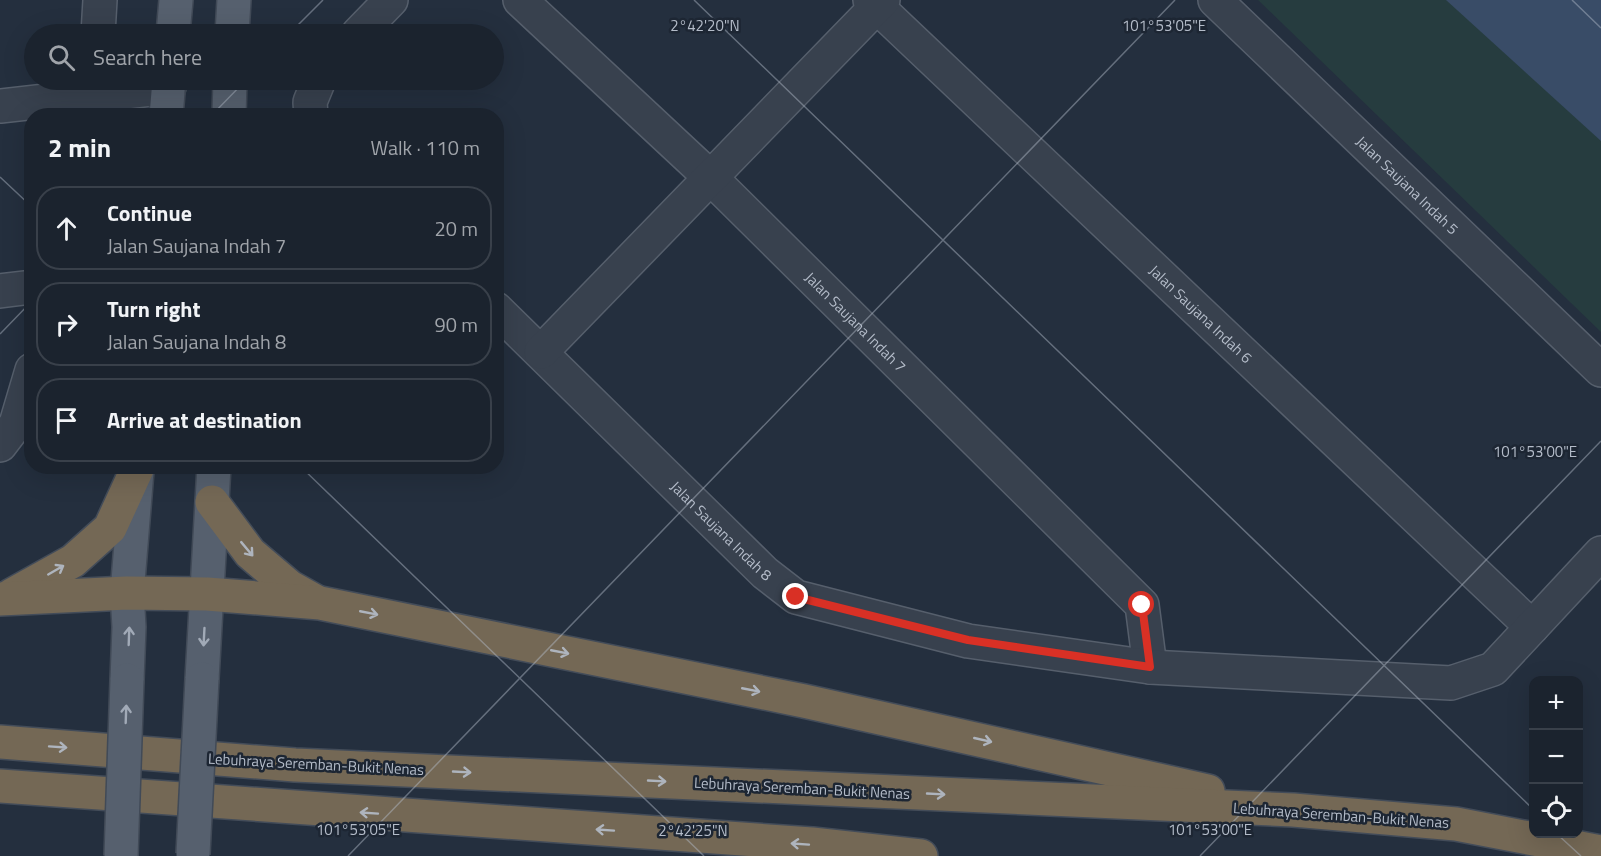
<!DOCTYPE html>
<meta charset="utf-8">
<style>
:root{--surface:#1b232e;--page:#282f3a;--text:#f1f3f6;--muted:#a0a4aa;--line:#39404a}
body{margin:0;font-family:"Titillium Web",sans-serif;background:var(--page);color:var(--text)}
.controls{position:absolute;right:18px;bottom:18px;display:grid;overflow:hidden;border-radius:12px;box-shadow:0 6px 24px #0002}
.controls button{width:54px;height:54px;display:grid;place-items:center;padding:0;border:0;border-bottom:2px solid var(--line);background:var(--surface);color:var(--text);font:30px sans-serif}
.stop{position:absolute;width:18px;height:18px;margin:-14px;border:4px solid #d93025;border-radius:50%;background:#fff}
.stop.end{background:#d93025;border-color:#fff;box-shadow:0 2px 6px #0008}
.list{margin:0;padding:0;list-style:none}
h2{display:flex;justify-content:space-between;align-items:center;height:78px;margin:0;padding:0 24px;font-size:26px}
h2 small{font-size:20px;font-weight:400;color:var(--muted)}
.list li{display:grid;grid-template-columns:39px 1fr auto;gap:18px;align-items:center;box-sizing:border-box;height:84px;margin:0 12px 12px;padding:0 12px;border:2px solid var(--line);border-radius:24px}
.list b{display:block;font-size:22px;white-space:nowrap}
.list p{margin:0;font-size:20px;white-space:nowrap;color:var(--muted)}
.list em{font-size:20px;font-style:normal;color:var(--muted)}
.icon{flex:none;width:33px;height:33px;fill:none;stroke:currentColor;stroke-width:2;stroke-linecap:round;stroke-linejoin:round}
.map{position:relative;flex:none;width:1601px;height:856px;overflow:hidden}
.search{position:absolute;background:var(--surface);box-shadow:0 6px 24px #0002;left:24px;top:24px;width:480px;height:66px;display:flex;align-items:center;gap:15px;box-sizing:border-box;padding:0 21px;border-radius:33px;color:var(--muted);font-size:22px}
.panel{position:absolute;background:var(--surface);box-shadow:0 6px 24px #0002;left:24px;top:108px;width:480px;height:366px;border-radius:24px}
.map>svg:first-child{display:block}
.green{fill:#263c3f}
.water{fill:#394c67}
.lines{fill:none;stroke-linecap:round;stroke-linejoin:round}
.minor-casing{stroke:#565f6c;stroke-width:36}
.major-casing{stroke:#414a57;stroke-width:36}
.highway-casing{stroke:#434c59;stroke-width:36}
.minor{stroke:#38414e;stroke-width:33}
.major{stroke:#56606e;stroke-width:33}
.highway{stroke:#746855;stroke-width:33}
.major-bridge-casing{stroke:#414a57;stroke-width:36;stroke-linecap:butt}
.major-bridge{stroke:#56606e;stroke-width:33}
.oneway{stroke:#aeb4bd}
.oneway2{stroke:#a1aab7}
.route{stroke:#d93025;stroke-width:8}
.ticks{fill:none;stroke:#b4bcc9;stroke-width:1.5;stroke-opacity:0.45}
.labels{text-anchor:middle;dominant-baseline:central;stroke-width:5;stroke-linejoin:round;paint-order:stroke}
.street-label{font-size:15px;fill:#b4bcc9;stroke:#1d2633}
.ticks-label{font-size:15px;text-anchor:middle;fill:#b4bcc9;stroke:#1d2633;stroke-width:5;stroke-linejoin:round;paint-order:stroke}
</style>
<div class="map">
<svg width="1601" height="856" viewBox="0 0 1601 856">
<rect width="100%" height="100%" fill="#242f3e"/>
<polygon class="green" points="1258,0 1601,0 1601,332"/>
<polygon class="water" points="1446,0 1601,0 1601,141"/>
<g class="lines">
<defs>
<g id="minor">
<path id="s1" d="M520 0 711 178 1142 605 1150 667"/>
<path id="s2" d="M870 0 1532 627"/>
<path id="s3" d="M1215 0 1601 370"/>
<polyline points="98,34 100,0"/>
<polyline points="358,34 391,0"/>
<polyline points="0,106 169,87"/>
<polyline points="311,116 310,102 319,80"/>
<polyline points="0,291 32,287"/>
<path id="s4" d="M496 309 765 573 796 597 968 641 1150 667 1451 683 1493 669 1601 553"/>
<polyline points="541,352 883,0"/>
<polyline points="0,445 16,424 32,370"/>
</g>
<g id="major">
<polyline points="173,34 176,0"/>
<polyline points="232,34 234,0"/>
<polyline points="166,116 169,80"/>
<polyline points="229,116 230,80"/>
<polyline points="202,679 214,466"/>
<polyline points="127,680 129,627 127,593 137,471"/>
</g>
<g id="highway">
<polyline points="212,502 250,553 290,587 315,601"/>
<polyline points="12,595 73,561 110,528 137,469"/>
<polyline points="0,599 127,593 207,594 320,603 804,701 1208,791"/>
<polyline points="0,742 295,765 1293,810 1456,824 1601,852"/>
<polyline points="0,786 812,844 921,856"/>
</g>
</defs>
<use href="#minor" class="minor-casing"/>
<use href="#major" class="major-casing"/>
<use href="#highway" class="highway-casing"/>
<use href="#minor" class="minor"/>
<use href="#major" class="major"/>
<use href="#highway" class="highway"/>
<defs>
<g id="major-bridge">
<polyline points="193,854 202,679"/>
<polyline points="121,856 127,680"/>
</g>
</defs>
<use href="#major-bridge" class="major-bridge-casing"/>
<use href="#major-bridge" class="major-bridge"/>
</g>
<defs><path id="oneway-shaft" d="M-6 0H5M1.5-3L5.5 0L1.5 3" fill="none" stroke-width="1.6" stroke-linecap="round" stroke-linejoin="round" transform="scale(1.5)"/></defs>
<g class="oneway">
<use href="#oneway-shaft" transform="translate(247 549) rotate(50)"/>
<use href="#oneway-shaft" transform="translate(56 570) rotate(-30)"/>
<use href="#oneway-shaft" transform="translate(369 613) rotate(11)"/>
<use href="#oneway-shaft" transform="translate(560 652) rotate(11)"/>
<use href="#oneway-shaft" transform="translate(751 690) rotate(11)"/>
<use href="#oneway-shaft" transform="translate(983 740) rotate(13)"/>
<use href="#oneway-shaft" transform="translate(58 747) rotate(4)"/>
<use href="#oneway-shaft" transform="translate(462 772) rotate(3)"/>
<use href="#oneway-shaft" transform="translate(657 781) rotate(3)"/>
<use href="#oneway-shaft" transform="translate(936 794) rotate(3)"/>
<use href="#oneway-shaft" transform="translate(369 813) rotate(-176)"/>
<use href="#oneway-shaft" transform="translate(605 830) rotate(-176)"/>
<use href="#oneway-shaft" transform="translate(800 844) rotate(-176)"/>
</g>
<g class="oneway2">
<use href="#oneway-shaft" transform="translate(129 636) rotate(-88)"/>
<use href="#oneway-shaft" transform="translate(204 637) rotate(93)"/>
<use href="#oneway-shaft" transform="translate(126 714) rotate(-88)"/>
</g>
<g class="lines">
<polyline class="route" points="796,597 968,640 1150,667 1142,605"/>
</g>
<path class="ticks" d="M694 0 1534 810M1572 0 1601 28M289 34 323 0M211 116 246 80M0 177 32 207M0 334 32 301M300 466 704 856M1557 834 1581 856M348 856 1175 0M1200 856 1601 441"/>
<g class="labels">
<g class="street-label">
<text stroke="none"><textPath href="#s3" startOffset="267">Jalan Saujana Indah 5</textPath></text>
<text stroke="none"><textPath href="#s2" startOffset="456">Jalan Saujana Indah 6</textPath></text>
<text stroke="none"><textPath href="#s1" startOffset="465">Jalan Saujana Indah 7</textPath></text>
<text stroke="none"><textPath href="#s4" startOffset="316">Jalan Saujana Indah 8</textPath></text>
<text transform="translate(316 764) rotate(3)">Lebuhraya Seremban-Bukit Nenas</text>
<text transform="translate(802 788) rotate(3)">Lebuhraya Seremban-Bukit Nenas</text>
<text transform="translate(1341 815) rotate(4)">Lebuhraya Seremban-Bukit Nenas</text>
</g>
</g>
<g class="ticks-label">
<text x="705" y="31">2°42'20"N</text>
<text x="1164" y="31">101°53'05"E</text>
<text x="1535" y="457">101°53'00"E</text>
<text x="358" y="835">101°53'05"E</text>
<text x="1210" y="835">101°53'00"E</text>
<text x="693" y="836">2°42'25"N</text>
</g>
</svg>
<div class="controls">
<button>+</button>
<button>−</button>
<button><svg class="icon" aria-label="locate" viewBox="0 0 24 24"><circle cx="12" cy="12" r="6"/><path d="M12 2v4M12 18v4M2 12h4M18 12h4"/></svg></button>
</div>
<div class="stop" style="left:1142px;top:605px"></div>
<div class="stop end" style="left:796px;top:597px"></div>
<div class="search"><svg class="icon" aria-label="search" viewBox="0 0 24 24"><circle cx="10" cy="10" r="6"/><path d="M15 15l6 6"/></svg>Search here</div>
<section class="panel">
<h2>2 min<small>Walk · 110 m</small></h2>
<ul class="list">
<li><svg class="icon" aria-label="ahead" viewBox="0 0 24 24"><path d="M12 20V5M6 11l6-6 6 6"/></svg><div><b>Continue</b><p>Jalan Saujana Indah 7</p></div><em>20 m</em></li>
<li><svg class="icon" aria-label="right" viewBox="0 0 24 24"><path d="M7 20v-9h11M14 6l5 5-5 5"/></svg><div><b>Turn right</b><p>Jalan Saujana Indah 8</p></div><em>90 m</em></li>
<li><svg class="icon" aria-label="arrive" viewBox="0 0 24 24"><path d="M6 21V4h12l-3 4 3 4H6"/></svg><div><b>Arrive at destination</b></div></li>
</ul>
</section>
</div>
